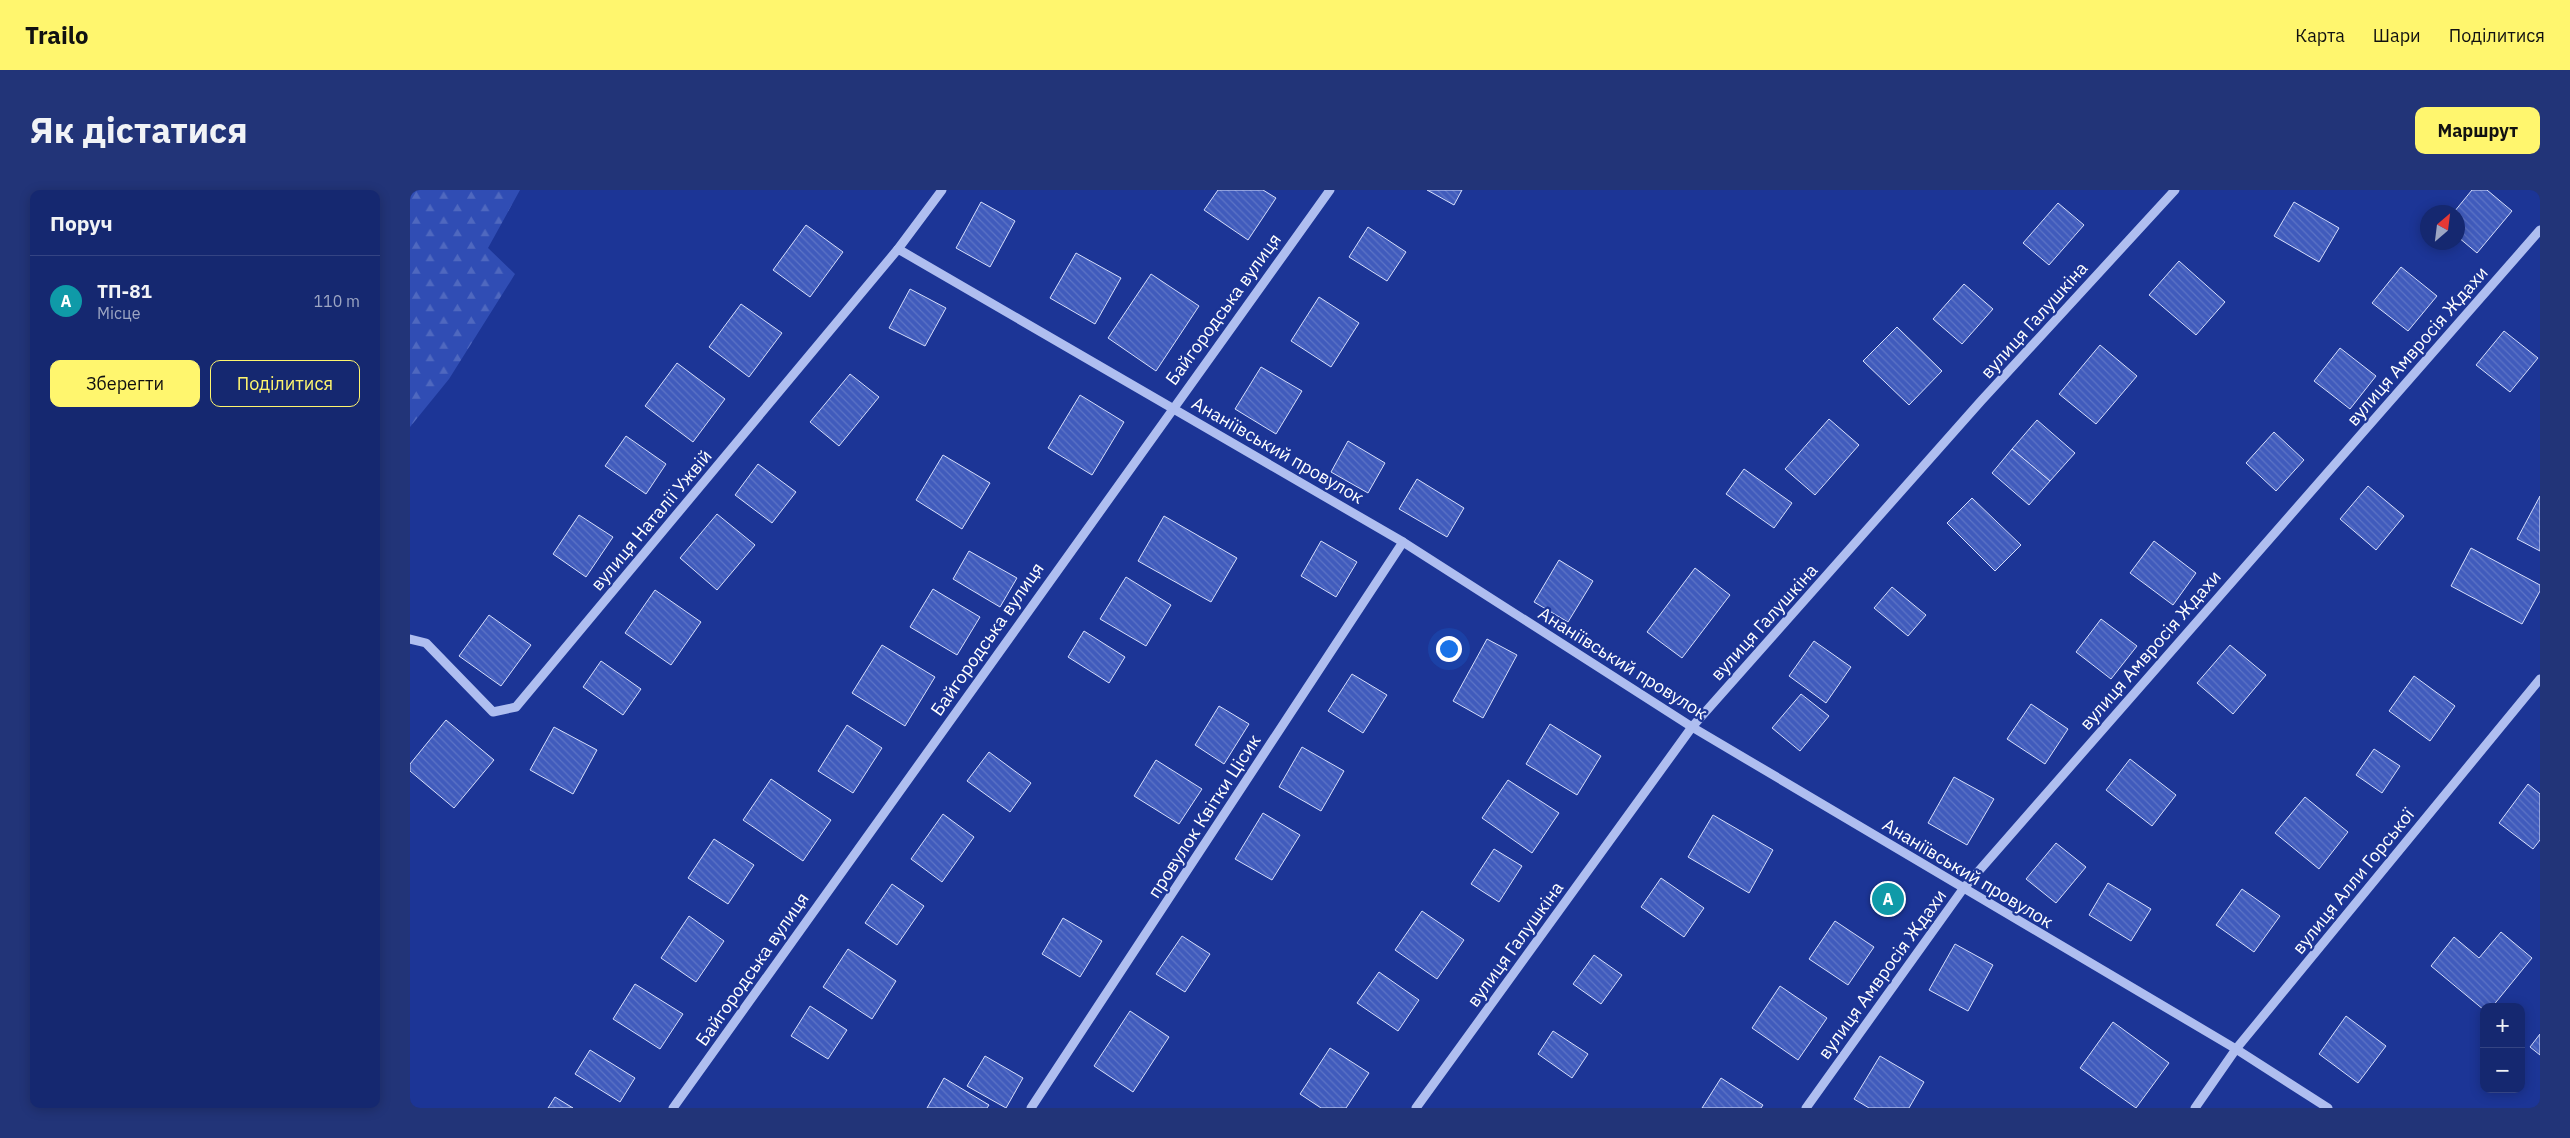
<!DOCTYPE html>
<html lang="uk">
<meta charset="utf-8">
<style>
:root{--surface:#152870;--page:#223478;--text:#f1f3f6;--muted:#9da6c3;--line:#344483;--accent:#fff66e}
body{margin:0;font-family:"IBM Plex Sans",sans-serif;background:var(--page);color:var(--text)}
.controls{position:absolute;right:15px;bottom:15px;display:grid;overflow:hidden;border-radius:10px;box-shadow:0 2px 12px #0003}
.controls button{width:45px;height:45px;display:grid;place-items:center;padding:0;border:0;border-bottom:1px solid var(--line);background:var(--surface);color:var(--text);font:25px sans-serif}
.compass{position:absolute;left:2010px;top:15px;width:45px;height:45px;border-radius:50%;background:var(--surface);box-shadow:0 2px 12px #0003;rotate:28deg}
.you{position:absolute;left:1038px;top:458px;width:18px;height:18px;margin:-12px;border:4px solid #fff;border-radius:50%;background:#1a73e8;box-shadow:0 0 0 8px #1a73e833}
.badge{display:grid;place-items:center;width:32px;height:32px;border-radius:50%;background:var(--accent);color:#fff;font-size:16px;font-weight:700}
.pin{position:absolute;translate:-50% -50%;border:2px solid #fff;box-shadow:0 1px 5px #0006}
.list{margin:0;padding:0;list-style:none}
h2{display:flex;justify-content:space-between;align-items:center;height:65px;margin:0;padding:0 20px;font-size:21px}
h2 small{font-size:16px;font-weight:400;color:var(--muted)}
.list li{display:grid;grid-template-columns:32px 1fr auto;gap:15px;align-items:center;box-sizing:border-box;height:90px;padding:0 20px;border-top:1px solid var(--line)}
.list b{display:block;font-size:19px;white-space:nowrap}
.list p{margin:0;font-size:16px;white-space:nowrap;color:var(--muted)}
.list em{font-size:16px;font-style:normal;color:var(--muted)}
.actions{display:flex;gap:10px;padding:15px 20px}
.actions a{flex:1;padding:11px 0;border:1px solid var(--accent);border-radius:10px;text-align:center;font-size:18px;color:var(--accent)}
.actions .main{background:var(--accent);color:#111}
.map{position:relative;flex:none;width:2130px;height:918px;overflow:hidden;border-radius:10px}
header{display:flex;align-items:center;gap:30px;box-sizing:border-box;height:70px;padding:0 25px;background:var(--accent);color:#111}
header strong{font-size:24px}
nav{display:flex;gap:28px;margin-inline-start:auto;font-size:18px}
.intro{display:flex;align-items:center;justify-content:space-between;box-sizing:border-box;height:120px;padding:0 30px}
h1{margin:0;font-size:35px}
.button{padding:12px 22px;border-radius:10px;background:var(--accent);color:#111;font-size:18px;font-weight:700}
main{display:flex;gap:30px;padding:0 30px}
aside{flex:1;background:var(--surface);border-radius:10px;box-shadow:0 2px 12px #0003}
.map>svg:first-child{display:block}
.forest{fill:url(#forest-firs)}
.building{fill:url(#building-back-hatch);stroke:#d6defb}
.lines{fill:none;stroke-linecap:round;stroke-linejoin:round}
.minor{stroke:#afbef0;stroke-width:9}
.labels{text-anchor:middle;dominant-baseline:central;stroke-width:4.5;stroke-linejoin:round;paint-order:stroke}
.street-label{font-size:18px;fill:#fff;stroke:#1c3596}
</style>
<header>
<strong>Trailo</strong>
<nav><a>Карта</a><a>Шари</a><a>Поділитися</a></nav>
</header>
<div class="intro"><h1>Як дістатися</h1><a class="button">Маршрут</a></div>
<main>
<aside>
<h2>Поруч<small></small></h2>
<ul class="list">
<li><span class="badge" style="background:#0f9aa8">A</span><div><b>ТП-81</b><p>Місце</p></div><em>110 m</em></li>
</ul>
<div class="actions"><a class="main">Зберегти</a><a>Поділитися</a></div>
</aside>
<div class="map">
<svg width="2130" height="918" viewBox="0 0 2130 918">
<defs>
<pattern id="forest-firs" width="22" height="20" patternUnits="userSpaceOnUse" patternTransform="scale(1.25)"><rect width="22" height="20" fill="#304db4"/><path d="M5 1l3.5 6h-7zM16 11l3.5 6h-7z" fill="#4f68bf"/></pattern>
<pattern id="building-back-hatch" width="6" height="6" patternUnits="userSpaceOnUse" patternTransform="scale(1.25)"><rect width="6" height="6" fill="#405bbc"/><path d="M-1 5l2 2M0 0l6 6M5-1l2 2" fill="none" stroke="#5d74c6"/></pattern>
</defs>
<rect width="100%" height="100%" fill="#1c3596"/>
<polygon class="forest" points="0,0 110,0 78,58 105,84 39,189 0,237"/>
<g class="building">
<polygon points="808,0 853,0 866,8 838,50 794,20"/>
<polygon points="1017,0 1052,0 1044,15"/>
<polygon points="2062,0 2077,0 2102,21 2067,63 2048,47 2048,22 2044,22"/>
<polygon points="571,12 605,31 580,77 546,58"/>
<polygon points="1884,12 1929,38 1909,72 1864,46"/>
<polygon points="1648,13 1674,35 1639,75 1613,53"/>
<polygon points="396,35 433,62 400,107 363,80"/>
<polygon points="958,37 996,62 977,91 939,67"/>
<polygon points="666,63 711,88 685,134 640,108"/>
<polygon points="1769,71 1815,112 1786,145 1739,105"/>
<polygon points="1991,77 2027,106 1998,141 1962,113"/>
<polygon points="741,84 789,116 746,181 698,148"/>
<polygon points="1554,94 1583,119 1552,154 1523,129"/>
<polygon points="500,99 536,118 515,156 479,138"/>
<polygon points="909,107 949,133 921,177 881,151"/>
<polygon points="331,114 372,143 339,187 299,157"/>
<polygon points="1487,137 1532,181 1499,215 1453,171"/>
<polygon points="2094,141 2128,168 2100,202 2066,175"/>
<polygon points="1690,155 1727,186 1686,234 1649,204"/>
<polygon points="1930,158 1966,186 1940,219 1904,191"/>
<polygon points="267,173 315,209 283,252 235,216"/>
<polygon points="851,177 892,201 866,244 825,219"/>
<polygon points="440,184 469,207 429,256 400,232"/>
<polygon points="670,205 714,232 682,285 638,258"/>
<polygon points="1419,229 1449,255 1405,305 1375,279"/>
<polygon points="1627,230 1665,263 1640,291 1602,259"/>
<polygon points="1864,242 1894,270 1866,301 1836,273"/>
<polygon points="216,246 256,274 236,304 195,276"/>
<polygon points="938,251 975,273 958,303 921,282"/>
<polygon points="1602,259 1640,291 1619,315 1582,283"/>
<polygon points="533,265 580,293 552,339 506,310"/>
<polygon points="348,274 386,302 362,333 325,305"/>
<polygon points="1334,279 1382,313 1364,338 1316,304"/>
<polygon points="1007,289 1054,318 1037,347 989,319"/>
<polygon points="1958,296 1994,326 1966,360 1930,329"/>
<polygon points="2130,306 2130,361 2107,349"/>
<polygon points="1562,308 1611,355 1585,381 1537,333"/>
<polygon points="307,324 345,355 307,400 270,368"/>
<polygon points="169,325 203,347 176,387 143,364"/>
<polygon points="754,326 827,368 801,412 728,371"/>
<polygon points="911,351 947,372 926,407 891,386"/>
<polygon points="1744,351 1786,383 1763,415 1720,383"/>
<polygon points="2061,358 2130,395 2130,401 2112,434 2041,396"/>
<polygon points="559,361 607,388 590,417 543,389"/>
<polygon points="1149,370 1183,391 1158,432 1124,412"/>
<polygon points="1285,378 1320,405 1272,468 1237,442"/>
<polygon points="716,387 761,415 736,456 690,429"/>
<polygon points="1482,397 1516,425 1498,446 1464,418"/>
<polygon points="523,399 570,427 547,465 500,437"/>
<polygon points="245,400 291,432 261,475 215,443"/>
<polygon points="79,425 121,455 91,496 49,466"/>
<polygon points="1691,429 1727,456 1701,489 1666,462"/>
<polygon points="674,441 715,467 699,493 658,467"/>
<polygon points="1077,449 1107,465 1073,528 1043,511"/>
<polygon points="1404,451 1441,477 1416,513 1379,486"/>
<polygon points="472,455 525,487 495,536 442,503"/>
<polygon points="1820,455 1856,485 1823,524 1787,493"/>
<polygon points="191,471 231,499 213,525 173,497"/>
<polygon points="942,484 977,505 953,543 918,521"/>
<polygon points="2004,486 2045,516 2020,551 1979,521"/>
<polygon points="1391,504 1419,526 1390,561 1362,538"/>
<polygon points="1621,514 1658,539 1635,574 1597,549"/>
<polygon points="809,516 839,534 814,574 785,555"/>
<polygon points="36,530 84,570 44,618 0,581 0,574"/>
<polygon points="1140,534 1191,566 1167,605 1116,574"/>
<polygon points="437,535 472,558 443,603 408,581"/>
<polygon points="144,537 187,560 163,604 120,580"/>
<polygon points="892,557 934,581 911,621 869,597"/>
<polygon points="1964,559 1990,576 1972,603 1946,585"/>
<polygon points="579,562 621,593 600,622 557,591"/>
<polygon points="1720,569 1766,605 1742,636 1696,600"/>
<polygon points="746,570 792,599 769,634 724,606"/>
<polygon points="1544,587 1584,609 1557,655 1518,633"/>
<polygon points="361,589 421,630 393,671 333,630"/>
<polygon points="1098,590 1149,623 1122,663 1072,628"/>
<polygon points="2118,594 2130,604 2130,650 2123,659 2089,633"/>
<polygon points="1895,607 1938,642 1909,679 1865,643"/>
<polygon points="853,623 890,645 862,690 825,669"/>
<polygon points="533,624 564,647 532,692 501,669"/>
<polygon points="1303,625 1363,660 1339,703 1278,667"/>
<polygon points="304,649 344,675 318,714 278,688"/>
<polygon points="1646,653 1676,677 1646,713 1616,689"/>
<polygon points="1084,659 1112,676 1089,712 1061,694"/>
<polygon points="1251,688 1294,718 1274,747 1231,717"/>
<polygon points="1472,692 1495,703 1484,726 1461,714"/>
<polygon points="1698,693 1741,719 1721,751 1679,725"/>
<polygon points="482,694 514,716 487,755 455,733"/>
<polygon points="1832,699 1870,726 1844,762 1806,735"/>
<polygon points="1012,721 1054,750 1027,789 985,760"/>
<polygon points="279,726 314,751 286,792 251,768"/>
<polygon points="653,728 692,751 670,787 632,764"/>
<polygon points="1425,731 1464,757 1438,795 1399,769"/>
<polygon points="2091,742 2122,768 2082,817 2074,817 2074,820 2021,776 2044,747 2069,768"/>
<polygon points="772,746 800,764 775,802 746,784"/>
<polygon points="1545,754 1583,775 1558,821 1519,800"/>
<polygon points="438,759 486,791 462,829 413,797"/>
<polygon points="1184,765 1212,785 1191,814 1163,794"/>
<polygon points="969,782 1009,810 988,841 947,813"/>
<polygon points="225,794 273,824 250,859 203,829"/>
<polygon points="1370,796 1417,828 1388,870 1342,838"/>
<polygon points="400,816 437,840 418,869 381,846"/>
<polygon points="720,821 759,847 723,902 684,876"/>
<polygon points="1936,826 1976,856 1948,893 1909,864"/>
<polygon points="1703,832 1759,873 1726,918 1670,878"/>
<polygon points="1143,841 1178,864 1162,888 1128,864"/>
<polygon points="2130,844 2130,865 2120,857"/>
<polygon points="920,858 959,883 936,918 911,918 890,904"/>
<polygon points="180,860 225,888 210,912 165,884"/>
<polygon points="575,866 613,888 596,918 557,896"/>
<polygon points="1470,866 1514,892 1499,918 1459,918 1444,909"/>
<polygon points="534,888 579,915 577,918 517,918"/>
<polygon points="1311,888 1353,915 1351,918 1292,918"/>
<polygon points="145,907 163,918 138,918"/>
</g>
<g class="lines">
<g class="minor">
<polyline points="488,59 993,352 1282,537 1826,859 1918,918"/>
<polyline points="0,449 16,453 83,522 106,517 488,59 532,0"/>
<polyline points="263,918 920,0"/>
<polyline points="621,918 993,352"/>
<polyline points="1006,918 1282,537 1571,211 1765,0"/>
<polyline points="1396,918 1553,699 2130,40"/>
<polyline points="1785,918 1826,859 2130,489"/>
</g>
</g>
<g class="labels">
<g class="street-label">
<text transform="translate(813 119) rotate(-54)">Байгородська вулиця</text>
<text transform="translate(1624 130) rotate(-48)">вулиця Галушкіна</text>
<text transform="translate(2007 156) rotate(-49)">вулиця Амвросія Ждахи</text>
<text transform="translate(868 260) rotate(30)">Ананіївський провулок</text>
<text transform="translate(241 330) rotate(-50)">вулиця Наталії Ужвій</text>
<text transform="translate(1354 432) rotate(-48)">вулиця Галушкіна</text>
<text transform="translate(577 449) rotate(-55)">Байгородська вулиця</text>
<text transform="translate(1740 460) rotate(-49)">вулиця Амвросія Ждахи</text>
<text transform="translate(1213 473) rotate(32)">Ананіївський провулок</text>
<text transform="translate(794 626) rotate(-57)">провулок Квітки Цісик</text>
<text transform="translate(1558 683) rotate(31)">Ананіївський провулок</text>
<text transform="translate(1943 691) rotate(-51)">вулиця Алли Горської</text>
<text transform="translate(1105 754) rotate(-54)">вулиця Галушкіна</text>
<text transform="translate(342 779) rotate(-55)">Байгородська вулиця</text>
<text transform="translate(1472 784) rotate(-54)">вулиця Амвросія Ждахи</text>
</g>
</g>
</svg>
<div class="controls">
<button>+</button>
<button>−</button>
</div>
<svg class="compass" viewBox="-18 -18 36 36"><path d="M0-13l5 13h-10z" fill="#e53935"/><path d="M0 13l5-13h-10z" fill="#9da6c3"/></svg>
<div class="you"></div>
<div class="pin badge" style="left:1478px;top:709px;background:#0f9aa8">A</div>
</div>
</main>
